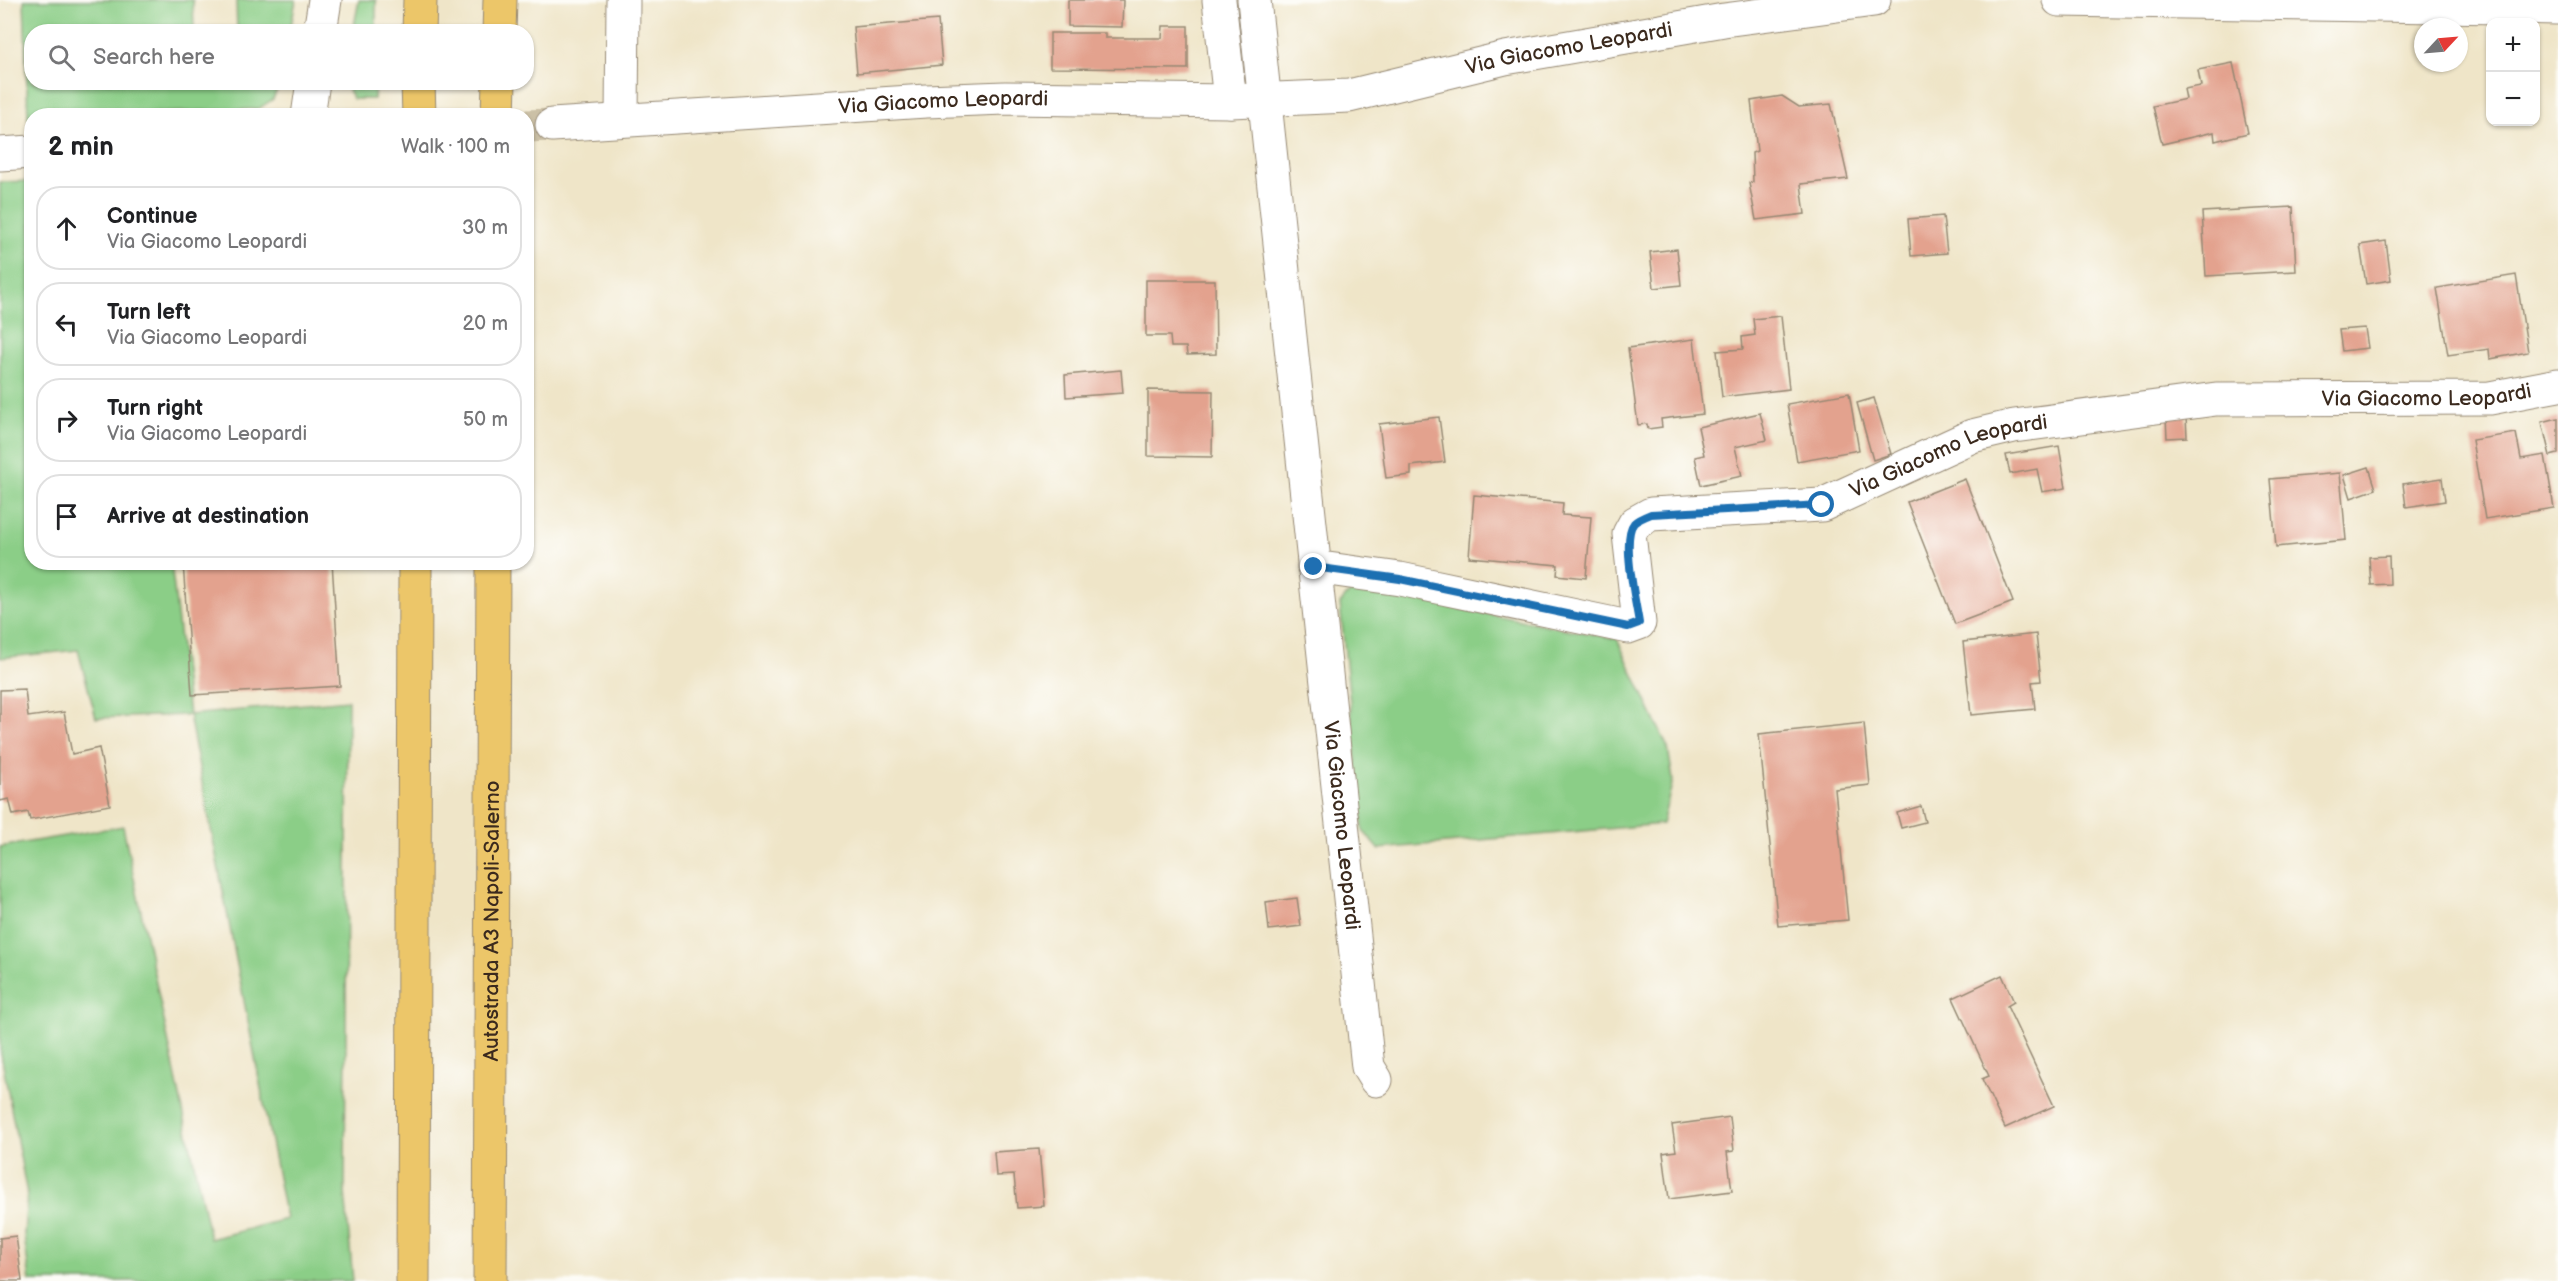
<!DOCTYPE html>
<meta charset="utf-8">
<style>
:root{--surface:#fff;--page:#f2f2f2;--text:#202124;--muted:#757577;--line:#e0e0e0}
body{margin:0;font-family:"Balsamiq Sans",sans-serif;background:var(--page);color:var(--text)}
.controls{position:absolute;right:18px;top:18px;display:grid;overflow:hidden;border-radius:12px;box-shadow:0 2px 4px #0004}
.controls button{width:54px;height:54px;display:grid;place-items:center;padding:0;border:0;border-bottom:2px solid var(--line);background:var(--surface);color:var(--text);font:30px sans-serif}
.compass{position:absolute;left:2414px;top:18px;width:54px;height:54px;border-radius:50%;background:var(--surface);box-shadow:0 2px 4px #0004;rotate:64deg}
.stop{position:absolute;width:18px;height:18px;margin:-14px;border:4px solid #1f6fb2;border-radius:50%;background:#fff}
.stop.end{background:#1f6fb2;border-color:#fff;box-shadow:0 2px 6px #0008}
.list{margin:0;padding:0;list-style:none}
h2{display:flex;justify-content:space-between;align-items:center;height:78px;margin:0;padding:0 24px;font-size:26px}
h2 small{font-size:20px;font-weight:400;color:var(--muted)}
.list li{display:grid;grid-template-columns:39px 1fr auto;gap:18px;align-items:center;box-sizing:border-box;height:84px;margin:0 12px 12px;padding:0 12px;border:2px solid var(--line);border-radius:24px}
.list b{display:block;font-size:22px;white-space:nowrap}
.list p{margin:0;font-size:20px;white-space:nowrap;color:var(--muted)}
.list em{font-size:20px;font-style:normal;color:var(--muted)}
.icon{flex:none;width:33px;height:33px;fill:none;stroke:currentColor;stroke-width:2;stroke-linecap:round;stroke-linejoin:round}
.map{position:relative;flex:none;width:2558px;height:1281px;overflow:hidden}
.search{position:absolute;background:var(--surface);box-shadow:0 2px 4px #0004;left:24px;top:24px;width:510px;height:66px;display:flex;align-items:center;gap:15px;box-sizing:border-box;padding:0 21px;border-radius:24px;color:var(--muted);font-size:22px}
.panel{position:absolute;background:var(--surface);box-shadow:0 2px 4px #0004;left:24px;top:108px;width:510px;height:462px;border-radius:24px}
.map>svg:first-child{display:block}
.green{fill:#8bce87;stroke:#637c52;stroke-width:1.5}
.building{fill:#e3a28e}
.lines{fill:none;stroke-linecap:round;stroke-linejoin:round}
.minor-tunnel{stroke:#cbc0a6;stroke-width:33;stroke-dasharray:33 16;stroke-linecap:butt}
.minor-casing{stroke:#958873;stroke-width:35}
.highway-casing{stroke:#958873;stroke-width:35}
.minor{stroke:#fff;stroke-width:33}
.highway{stroke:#ecc669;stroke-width:33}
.route{stroke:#1f6fb2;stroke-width:8}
.labels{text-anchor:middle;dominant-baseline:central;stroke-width:4.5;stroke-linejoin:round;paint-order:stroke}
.street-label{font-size:21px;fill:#3b2a1e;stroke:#fdfcf7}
</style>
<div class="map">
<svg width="2558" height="1281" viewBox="0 0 2558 1281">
<rect width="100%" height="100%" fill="#fdfcf7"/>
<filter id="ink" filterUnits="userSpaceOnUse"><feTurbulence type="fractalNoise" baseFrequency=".0167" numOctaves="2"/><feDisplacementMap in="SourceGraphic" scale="12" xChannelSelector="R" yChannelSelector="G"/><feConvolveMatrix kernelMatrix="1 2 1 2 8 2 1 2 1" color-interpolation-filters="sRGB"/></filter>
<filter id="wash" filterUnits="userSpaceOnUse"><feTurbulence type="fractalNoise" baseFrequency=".008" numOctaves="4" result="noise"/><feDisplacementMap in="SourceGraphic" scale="24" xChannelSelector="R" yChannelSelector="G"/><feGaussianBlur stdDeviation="1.35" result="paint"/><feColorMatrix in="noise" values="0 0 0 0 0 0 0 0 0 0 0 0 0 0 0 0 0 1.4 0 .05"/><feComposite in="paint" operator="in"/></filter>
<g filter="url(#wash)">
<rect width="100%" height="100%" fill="#efe5c8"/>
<g class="green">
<polygon points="24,0 193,0 194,31 32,32 32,82 280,83 273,99 258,109 110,115 32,116 31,119 28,119"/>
<polygon points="236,0 296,0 290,31 237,31"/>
<polygon points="359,0 376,0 376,31 353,31"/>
<polygon points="344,83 375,83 374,99 353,99"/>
<polygon points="31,181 32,562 171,563 189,715 348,700 345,1192 353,1281 30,1281 24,1235 27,1194 0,1049 0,847 123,826 210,1239 286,1219 189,715 96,718 78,650 0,658 0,182"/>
<polygon points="1361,589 1617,639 1668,748 1673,780 1662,824 1379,849 1363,831 1340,604 1347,595"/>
</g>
<g id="blocks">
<g class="building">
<polygon points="1068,0 1123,0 1122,27 1068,26"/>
<polygon points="938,20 942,65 857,73 853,27"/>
<polygon points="1163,26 1188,26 1188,69 1050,68 1050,33 1105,33 1105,38 1162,38"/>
<polygon points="2233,63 2248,133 2215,141 2214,132 2162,144 2153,106 2186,99 2184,89 2201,86 2198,70"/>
<polygon points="1782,96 1799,107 1831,104 1848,179 1801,184 1805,214 1756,220 1749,183 1753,182 1752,153 1757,151 1751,101"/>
<polygon points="2293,207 2296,271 2206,276 2202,212"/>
<polygon points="1943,216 1947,253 1911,256 1908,219"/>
<polygon points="2386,241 2391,280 2366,284 2360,245"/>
<polygon points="1677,249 1681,285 1654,288 1650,252"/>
<polygon points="2516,275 2528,352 2490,359 2489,349 2448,355 2437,288"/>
<polygon points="1146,280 1215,280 1216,354 1187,355 1186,347 1171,347 1170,336 1146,336"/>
<polygon points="1781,316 1789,389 1722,397 1717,351 1743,349 1742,337 1755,335 1753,319"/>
<polygon points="2365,328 2368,348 2342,351 2339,330"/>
<polygon points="1694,339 1703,414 1661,419 1662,427 1648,429 1647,424 1638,425 1628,348"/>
<polygon points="1121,370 1123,393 1066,397 1065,375"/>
<polygon points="1148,390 1213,391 1212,457 1148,456"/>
<polygon points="1849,393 1859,450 1797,461 1787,404"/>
<polygon points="1874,398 1891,454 1873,460 1857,403"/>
<polygon points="1760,413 1767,440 1735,447 1742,476 1701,485 1695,457 1704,455 1698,427"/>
<polygon points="2186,416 2187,437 2167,438 2166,417"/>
<polygon points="1439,417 1445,462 1411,466 1411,475 1386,478 1379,424"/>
<polygon points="2558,418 2558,454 2550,456 2542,422"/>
<polygon points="2516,433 2521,459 2545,455 2554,508 2485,519 2472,440"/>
<polygon points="2059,446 2066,488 2042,492 2037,469 2010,474 2006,455"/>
<polygon points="2369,467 2376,489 2351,498 2344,475"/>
<polygon points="2340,473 2346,540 2276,547 2270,479"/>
<polygon points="2442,478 2445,501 2406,507 2403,484"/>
<polygon points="1965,479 2013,602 1955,624 1907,502"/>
<polygon points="1474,495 1563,503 1562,515 1591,517 1586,578 1557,575 1558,565 1469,557"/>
<polygon points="2389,556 2390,584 2371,585 2369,557"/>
<polygon points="183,562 332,562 340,686 192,695"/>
<polygon points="2036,634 2041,681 2032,682 2035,709 1971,715 1963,642"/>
<polygon points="25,689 28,717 64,712 72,754 99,748 110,805 30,820 28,812 13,815 9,799 0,801 0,690"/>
<polygon points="1864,723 1870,785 1835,789 1848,920 1778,926 1759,734"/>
<polygon points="1921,806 1925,822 1901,828 1897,813"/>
<polygon points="1297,898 1301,926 1269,930 1266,902"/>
<polygon points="2002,975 2014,1002 2007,1006 2054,1106 2005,1128 1982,1079 1989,1076 1953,998"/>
<polygon points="1730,1117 1734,1151 1727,1152 1732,1191 1669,1199 1663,1153 1676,1151 1672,1125"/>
<polygon points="1039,1149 1044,1206 1017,1208 1014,1175 996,1176 994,1152"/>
<polygon points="16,1236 22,1281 0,1281 0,1238"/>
</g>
</g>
</g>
<g filter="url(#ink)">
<use href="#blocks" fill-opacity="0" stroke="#958873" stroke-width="1.5"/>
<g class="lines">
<polyline class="minor-tunnel" points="526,126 552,125"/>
<defs>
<g id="minor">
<polyline points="1219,0 1230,101"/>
<path id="s1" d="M1254 0 1368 1067 1376 1080"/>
<polyline points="2059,0 2558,8"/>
<polyline points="320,32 325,0"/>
<polyline points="308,116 313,82"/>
<polyline points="622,119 623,0"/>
<path id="s2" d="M552 125 926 101 1005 98 1230 101 1349 96 1505 58 1724 20 1874 0"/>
<polyline points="0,154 32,152"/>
<path id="s3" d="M1314 567 1400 579 1628 627 1639 623 1629 534 1635 523 1651 514 1822 505 1972 436 2014 426 2216 399 2490 398 2558 385"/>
</g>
<g id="highway">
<polyline points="419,32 420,0"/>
<polyline points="499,32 500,0"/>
<polyline points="418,82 419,116"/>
<polyline points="498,116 499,82"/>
<polyline points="413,1281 415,562"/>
<path id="s4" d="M490 1281 493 562"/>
</g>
</defs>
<use href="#minor" class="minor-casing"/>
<use href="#highway" class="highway-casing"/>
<use href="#minor" class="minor"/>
<use href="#highway" class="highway"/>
</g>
</g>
<g class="lines" filter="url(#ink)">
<path class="route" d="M1314 567 1400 579 1628 627 1639 623C1636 603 1621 538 1634 523 1638 519 1646 516 1651 514L1822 505"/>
</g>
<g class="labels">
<g class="street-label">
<text stroke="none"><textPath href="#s2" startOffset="1023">Via Giacomo Leopardi</textPath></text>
<text stroke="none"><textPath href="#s2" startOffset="392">Via Giacomo Leopardi</textPath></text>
<text stroke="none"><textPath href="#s3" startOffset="1246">Via Giacomo Leopardi</textPath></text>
<text stroke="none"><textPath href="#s3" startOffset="760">Via Giacomo Leopardi</textPath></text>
<text stroke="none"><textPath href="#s1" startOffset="830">Via Giacomo Leopardi</textPath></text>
<text stroke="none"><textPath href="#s4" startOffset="360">Autostrada A3 Napoli-Salerno</textPath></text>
</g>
</g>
</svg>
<div class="controls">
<button>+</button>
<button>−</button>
</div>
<svg class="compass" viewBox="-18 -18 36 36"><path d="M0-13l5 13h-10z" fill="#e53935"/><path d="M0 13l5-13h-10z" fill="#757577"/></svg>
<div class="stop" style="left:1822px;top:505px"></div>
<div class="stop end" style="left:1314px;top:567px"></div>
<div class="search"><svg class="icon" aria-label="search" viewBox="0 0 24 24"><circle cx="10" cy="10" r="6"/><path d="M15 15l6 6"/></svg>Search here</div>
<section class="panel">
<h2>2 min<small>Walk · 100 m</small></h2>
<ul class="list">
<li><svg class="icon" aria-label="ahead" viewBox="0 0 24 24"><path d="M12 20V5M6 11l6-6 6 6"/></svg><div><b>Continue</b><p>Via Giacomo Leopardi</p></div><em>30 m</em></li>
<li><svg class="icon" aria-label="left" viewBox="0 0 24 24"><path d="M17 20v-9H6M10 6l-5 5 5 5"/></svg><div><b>Turn left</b><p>Via Giacomo Leopardi</p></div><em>20 m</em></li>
<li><svg class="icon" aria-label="right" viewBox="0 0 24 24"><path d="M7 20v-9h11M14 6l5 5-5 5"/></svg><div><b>Turn right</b><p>Via Giacomo Leopardi</p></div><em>50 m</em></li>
<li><svg class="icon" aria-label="arrive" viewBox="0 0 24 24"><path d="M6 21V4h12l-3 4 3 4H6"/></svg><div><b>Arrive at destination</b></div></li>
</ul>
</section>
</div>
